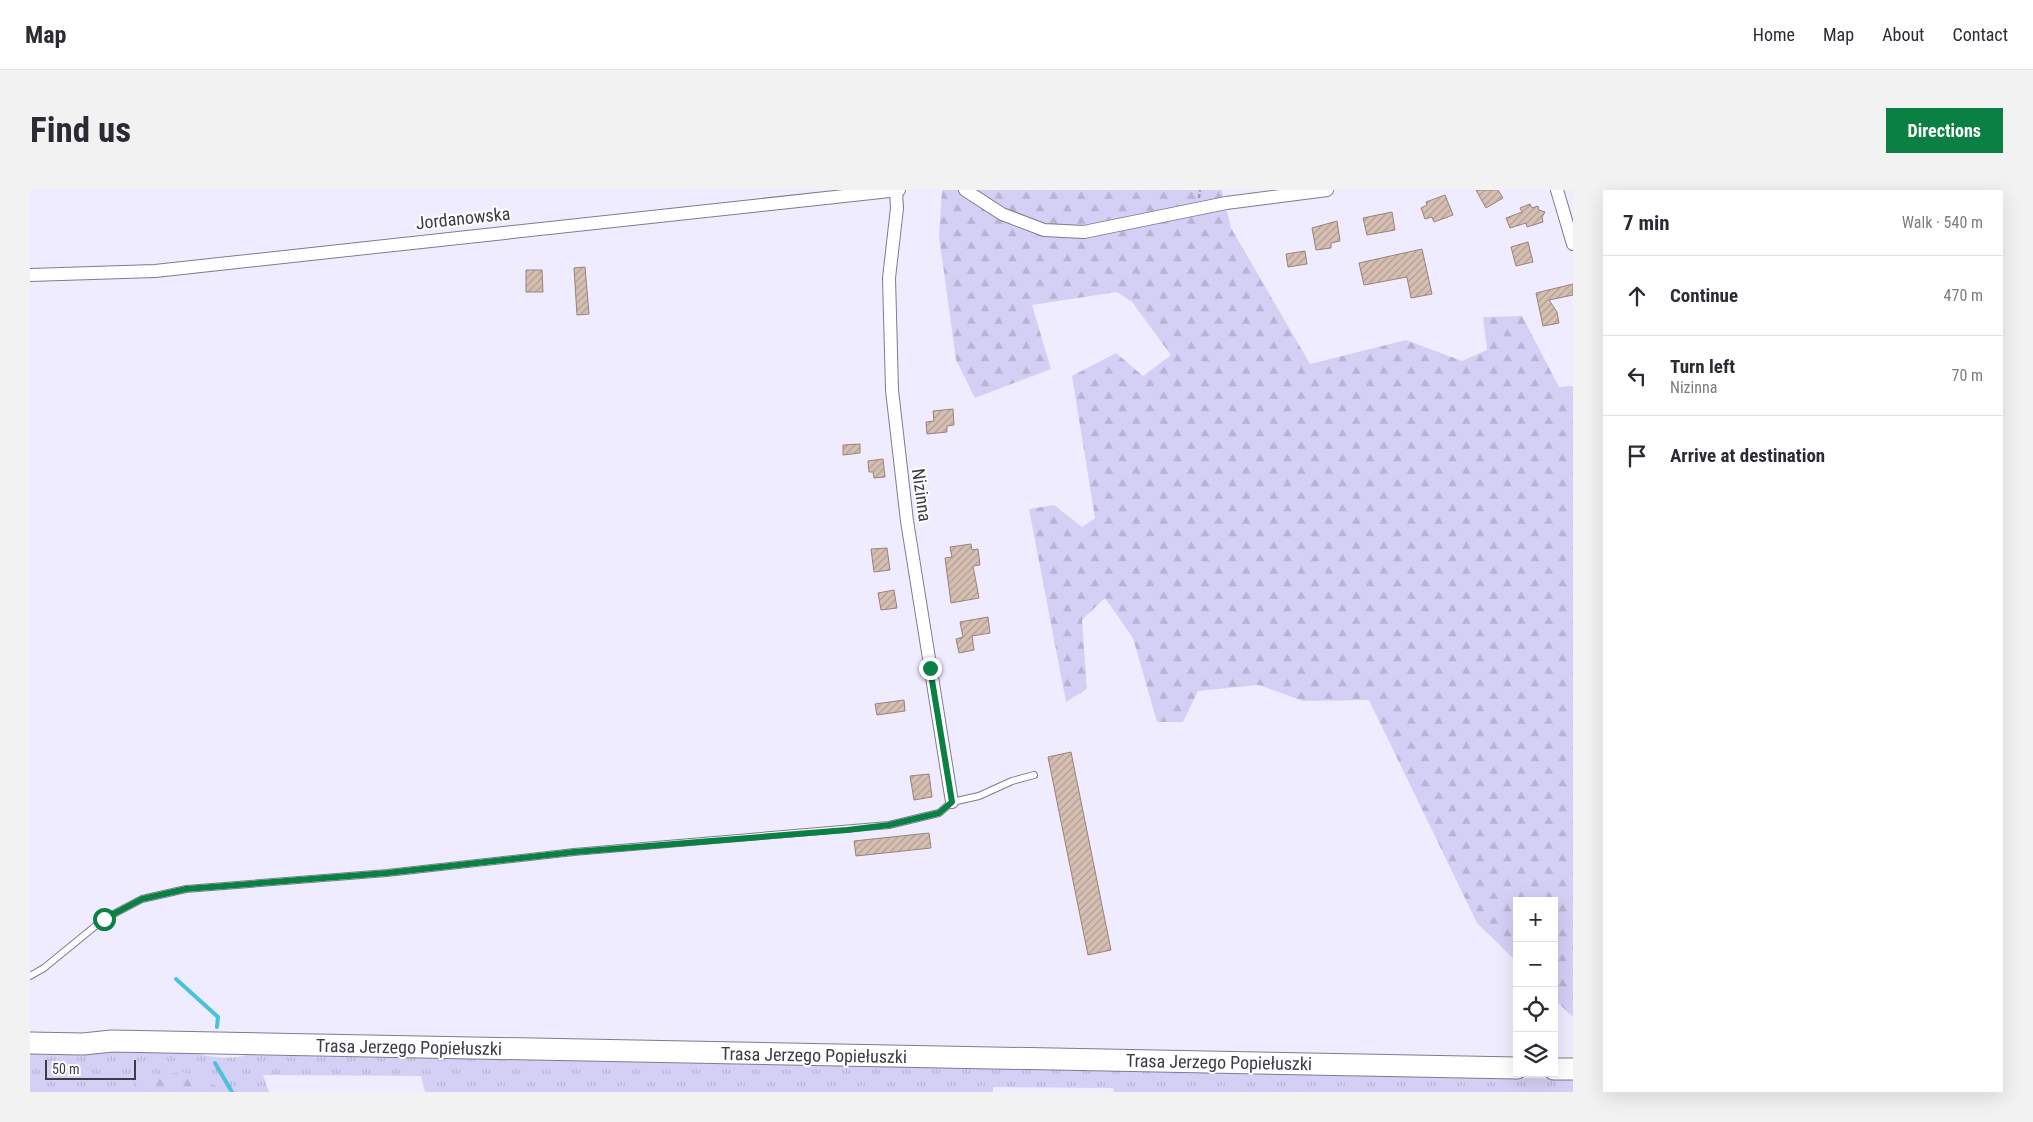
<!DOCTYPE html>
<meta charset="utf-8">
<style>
:root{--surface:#fff;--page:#f2f2f3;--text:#2b2b33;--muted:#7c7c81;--line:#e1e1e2;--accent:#0b8043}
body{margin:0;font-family:"Roboto Condensed",sans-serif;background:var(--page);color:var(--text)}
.controls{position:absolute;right:15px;bottom:15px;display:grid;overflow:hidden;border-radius:0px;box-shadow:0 5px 20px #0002}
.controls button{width:45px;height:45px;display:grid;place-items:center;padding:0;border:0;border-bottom:1px solid var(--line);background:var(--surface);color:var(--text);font:25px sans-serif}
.scale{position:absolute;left:15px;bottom:12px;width:91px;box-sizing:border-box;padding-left:5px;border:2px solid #3d3b44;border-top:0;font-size:14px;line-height:18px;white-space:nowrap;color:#3d3b44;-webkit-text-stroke:4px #fff;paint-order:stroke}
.stop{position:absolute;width:15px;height:15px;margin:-11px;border:4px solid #0b8043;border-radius:50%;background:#fff}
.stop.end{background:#0b8043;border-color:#fff;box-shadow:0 1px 5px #0008}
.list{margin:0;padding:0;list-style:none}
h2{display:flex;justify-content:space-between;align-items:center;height:65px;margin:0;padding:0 20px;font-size:21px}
h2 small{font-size:16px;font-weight:400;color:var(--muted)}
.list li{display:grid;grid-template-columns:32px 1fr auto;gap:15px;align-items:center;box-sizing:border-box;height:80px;padding:0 20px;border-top:1px solid var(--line)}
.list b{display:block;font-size:19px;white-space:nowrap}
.list p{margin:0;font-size:16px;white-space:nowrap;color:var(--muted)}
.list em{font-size:16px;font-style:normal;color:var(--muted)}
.icon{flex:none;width:28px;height:28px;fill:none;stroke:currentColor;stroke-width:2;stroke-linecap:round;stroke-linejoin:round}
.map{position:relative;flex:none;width:1543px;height:902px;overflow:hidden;border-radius:0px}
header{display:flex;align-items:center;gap:30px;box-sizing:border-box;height:70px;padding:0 25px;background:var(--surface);border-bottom:1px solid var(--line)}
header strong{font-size:24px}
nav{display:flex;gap:28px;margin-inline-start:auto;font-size:18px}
.intro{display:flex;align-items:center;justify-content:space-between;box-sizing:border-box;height:120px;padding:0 30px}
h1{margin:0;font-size:35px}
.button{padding:12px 22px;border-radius:0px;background:var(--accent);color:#fff;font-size:18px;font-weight:700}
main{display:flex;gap:30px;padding:0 30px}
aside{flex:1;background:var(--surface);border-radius:0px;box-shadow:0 5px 20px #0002}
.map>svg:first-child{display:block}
.grass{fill:url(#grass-tufts)}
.forest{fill:url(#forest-firs)}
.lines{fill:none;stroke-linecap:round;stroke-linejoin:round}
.stream{stroke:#49c2db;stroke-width:4}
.building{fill:url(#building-hatch);stroke:#998378}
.service-casing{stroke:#7e7b90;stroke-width:8}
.minor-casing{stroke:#7e7b90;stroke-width:14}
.primary-casing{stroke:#7e7b90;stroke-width:23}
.path{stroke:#9b98a6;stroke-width:2.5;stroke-dasharray:4 2.5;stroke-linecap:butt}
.service{stroke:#fff;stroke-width:6}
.minor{stroke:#fff;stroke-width:12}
.primary{stroke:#fff;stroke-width:21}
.route{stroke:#0b8043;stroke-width:6}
.labels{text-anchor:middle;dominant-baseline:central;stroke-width:4;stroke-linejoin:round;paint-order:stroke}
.street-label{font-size:18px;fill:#3d3b44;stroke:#fff}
</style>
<header>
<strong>Map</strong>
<nav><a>Home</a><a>Map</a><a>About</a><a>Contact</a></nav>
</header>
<div class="intro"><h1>Find us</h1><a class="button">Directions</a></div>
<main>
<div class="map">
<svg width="1543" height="902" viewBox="0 0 1543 902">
<defs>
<pattern id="grass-tufts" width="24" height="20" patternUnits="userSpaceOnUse" patternTransform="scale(1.25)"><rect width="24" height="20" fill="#d4cff5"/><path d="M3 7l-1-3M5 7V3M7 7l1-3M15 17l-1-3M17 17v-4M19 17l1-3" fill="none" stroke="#b7b3d3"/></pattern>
<pattern id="forest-firs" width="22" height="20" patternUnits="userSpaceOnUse" patternTransform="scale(1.25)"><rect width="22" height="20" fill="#d4cff5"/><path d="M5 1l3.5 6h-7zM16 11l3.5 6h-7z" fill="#b7b3d3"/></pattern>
<pattern id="building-hatch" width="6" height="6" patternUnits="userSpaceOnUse" patternTransform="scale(1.25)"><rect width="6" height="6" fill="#d6bfb2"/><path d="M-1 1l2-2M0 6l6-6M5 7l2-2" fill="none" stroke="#af9c92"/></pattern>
</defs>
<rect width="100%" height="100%" fill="#efecff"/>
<path class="grass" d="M0 859 155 861C175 866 198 871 217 865L1543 889V902H1280L1278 899H1210V902H1084L1083 898 963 897V902H395L391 886 233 885 239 902H188V897L104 889 106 902H0Z"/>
<g class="forest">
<polygon points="912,0 1192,0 1201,38 1280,174 1376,150 1432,171 1457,160 1453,127 1492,126 1529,197 1543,196 1543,827 1524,809 1524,711 1487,711 1487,772 1447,733 1339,510 1273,511 1229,495 1168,501 1153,532 1127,532 1103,448 1075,408 1052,430 1057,499 1036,512 999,319 1024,315 1052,337 1065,328 1042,186 1086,163 1113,186 1141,165 1102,112 1087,102 1002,115 1021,179 945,208 926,170 909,46"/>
<polygon points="154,882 188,897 188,902 106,902 103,889"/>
<polygon points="1210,899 1278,899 1280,902 1210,902"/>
</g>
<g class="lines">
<g class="stream">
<polyline points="146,789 188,827 187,837"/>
<polyline points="185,873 202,902"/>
</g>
</g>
<g class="building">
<polygon points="1446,0 1468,0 1473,8 1456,18"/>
<polygon points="1415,5 1423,25 1404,32 1402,27 1395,29 1391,18 1397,15 1396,12"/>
<polygon points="1500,14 1502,18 1508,16 1509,20 1515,22 1512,27 1513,32 1497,37 1496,33 1480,38 1476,28 1492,22 1490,18"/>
<polygon points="1362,22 1365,40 1337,45 1333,28"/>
<polygon points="1307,31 1310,51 1301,53 1301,58 1286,60 1282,38"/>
<polygon points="1498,52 1503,72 1486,76 1481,57"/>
<polygon points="1392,59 1402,104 1381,108 1377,87 1334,95 1329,73"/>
<polygon points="1275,61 1277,74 1258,77 1256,64"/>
<polygon points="555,77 559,124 547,125 544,78"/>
<polygon points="496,80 512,80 513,102 496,102"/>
<polygon points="1543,94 1543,105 1519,110 1527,122 1529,133 1513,136 1506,103"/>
<polygon points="923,219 924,235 917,236 917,242 897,244 896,232 904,231 903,221"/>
<polygon points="830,254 830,263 813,265 813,255"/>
<polygon points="853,269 855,287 844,288 843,282 839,282 838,271"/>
<polygon points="941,354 942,360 948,359 950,375 943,376 949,408 921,413 915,368 922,367 920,357"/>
<polygon points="857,358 860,380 844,382 841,359"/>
<polygon points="864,400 867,418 851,420 848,403"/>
<polygon points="958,427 960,443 942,446 944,460 929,463 926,449 933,447 930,432"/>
<polygon points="874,510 875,521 847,525 845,514"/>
<polygon points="1041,562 1081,760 1058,765 1018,567"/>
<polygon points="899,584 902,607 884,610 880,586"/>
<polygon points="899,643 901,658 826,666 824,651"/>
</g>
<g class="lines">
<defs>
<polyline id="service" points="0,786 14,778 74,729 112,709 156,699 357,683 544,662 859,635 909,623 922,612 949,606 982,591 1004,585"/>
<g id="minor">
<polyline points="935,0 972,24 1014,40 1054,42 1196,13 1297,0"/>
<polyline points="1527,0 1543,54"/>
<polyline points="866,1 867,18 859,88 862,200 877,331 922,612"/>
<polyline points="0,85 125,81 869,0"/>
</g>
<g id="primary">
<polyline points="0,853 53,854 82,851 1487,878"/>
<polyline points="1524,879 1543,879"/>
</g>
</defs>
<use href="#service" class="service-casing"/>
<use href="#minor" class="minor-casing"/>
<use href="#primary" class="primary-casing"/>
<polyline class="path" points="1169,8 1170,0"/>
<use href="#service" class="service"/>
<use href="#minor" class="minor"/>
<use href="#primary" class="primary"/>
</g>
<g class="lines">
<polyline class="route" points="74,729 112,709 156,699 357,683 544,662 817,640 859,635 909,623 922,612 900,478"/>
</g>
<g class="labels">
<g class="street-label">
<text transform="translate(433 28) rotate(-6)">Jordanowska</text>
<text transform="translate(892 305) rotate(82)">Nizinna</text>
<text transform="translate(379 857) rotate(1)">Trasa Jerzego Popiełuszki</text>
<text transform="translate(784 865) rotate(1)">Trasa Jerzego Popiełuszki</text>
<text transform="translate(1189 872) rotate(1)">Trasa Jerzego Popiełuszki</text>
</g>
</g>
</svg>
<div class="controls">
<button>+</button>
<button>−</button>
<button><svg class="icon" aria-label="locate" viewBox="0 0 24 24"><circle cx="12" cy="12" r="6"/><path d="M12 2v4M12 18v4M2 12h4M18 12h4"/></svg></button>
<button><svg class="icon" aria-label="layers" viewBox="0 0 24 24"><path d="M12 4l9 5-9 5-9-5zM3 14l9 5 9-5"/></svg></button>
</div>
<div class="scale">50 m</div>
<div class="stop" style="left:74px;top:729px"></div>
<div class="stop end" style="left:900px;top:478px"></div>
</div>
<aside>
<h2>7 min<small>Walk · 540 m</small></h2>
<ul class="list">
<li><svg class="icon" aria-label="ahead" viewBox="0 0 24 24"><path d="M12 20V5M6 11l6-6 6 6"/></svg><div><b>Continue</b></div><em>470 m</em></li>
<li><svg class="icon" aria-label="left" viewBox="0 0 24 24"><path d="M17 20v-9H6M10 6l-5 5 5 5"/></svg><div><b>Turn left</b><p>Nizinna</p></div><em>70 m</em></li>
<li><svg class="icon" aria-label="arrive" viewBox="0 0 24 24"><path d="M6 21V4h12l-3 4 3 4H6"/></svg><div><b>Arrive at destination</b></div></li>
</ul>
</aside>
</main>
